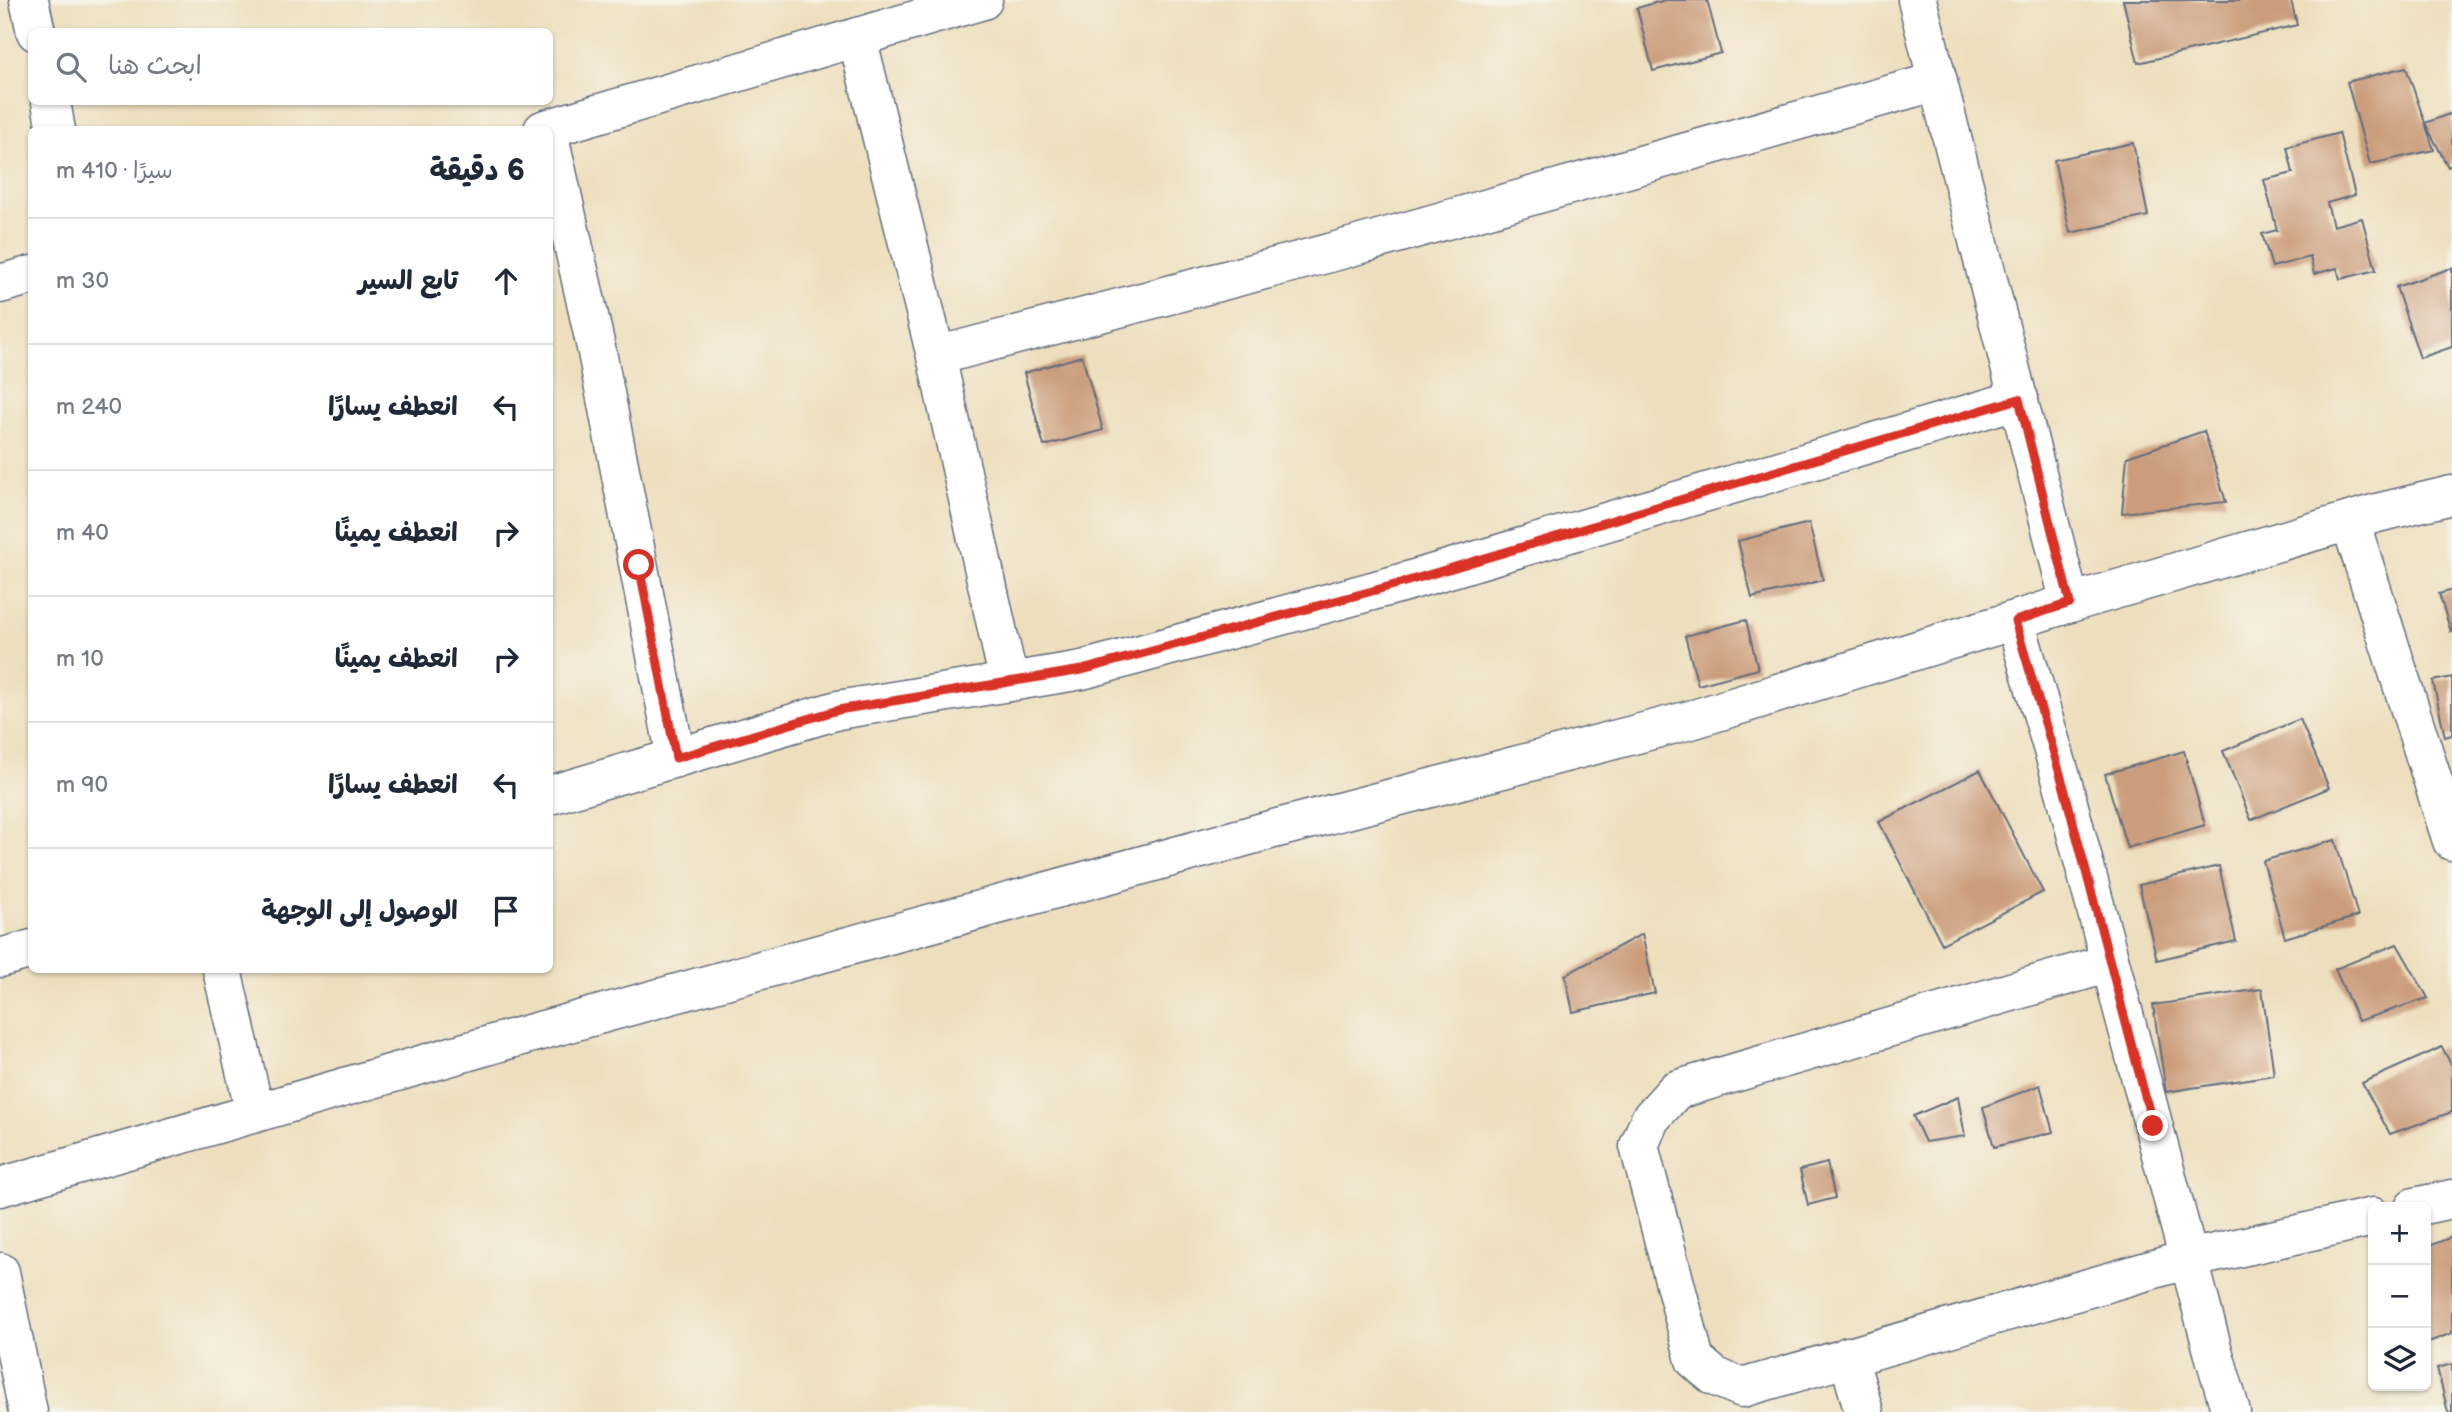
<!DOCTYPE html>
<html lang="ar">
<meta charset="utf-8">
<style>
:root{--surface:#fff;--page:#f2f2f3;--text:#1f2937;--muted:#747a83;--line:#e0e1e3}
body{margin:0;font-family:"Balsamiq Sans","Playpen Sans Arabic",sans-serif;background:var(--page);color:var(--text);direction:rtl}
.controls{position:absolute;right:21px;bottom:21px;display:grid;overflow:hidden;border-radius:10px;box-shadow:0 2px 5px #0004}
.controls button{width:63px;height:63px;display:grid;place-items:center;padding:0;border:0;border-bottom:2px solid var(--line);background:var(--surface);color:var(--text);font:35px sans-serif}
.stop{position:absolute;width:21px;height:21px;margin:-16px;border:5px solid #d93025;border-radius:50%;background:#fff}
.stop.end{background:#d93025;border-color:#fff;box-shadow:0 2px 7px #0008}
.list{margin:0;padding:0;list-style:none}
h2{display:flex;justify-content:space-between;align-items:center;height:91px;margin:0;padding:0 28px;font-size:30px}
h2 small{font-size:23px;font-weight:400;color:var(--muted)}
.list li{display:grid;grid-template-columns:46px 1fr auto;gap:21px;align-items:center;box-sizing:border-box;height:126px;padding:0 28px;border-top:2px solid var(--line)}
.list b{display:block;font-size:26px;white-space:nowrap}
.list em{font-size:23px;font-style:normal;color:var(--muted)}
.icon{flex:none;width:38px;height:38px;fill:none;stroke:currentColor;stroke-width:2;stroke-linecap:round;stroke-linejoin:round}
.map{position:relative;flex:none;width:2452px;height:1412px;overflow:hidden;direction:ltr}
.search{position:absolute;background:var(--surface);box-shadow:0 2px 5px #0004;left:28px;top:28px;width:525px;height:77px;display:flex;align-items:center;gap:18px;box-sizing:border-box;padding:0 24px;border-radius:10px;color:var(--muted);font-size:26px}
.panel{position:absolute;background:var(--surface);box-shadow:0 2px 5px #0004;left:28px;top:126px;width:525px;height:847px;border-radius:10px;direction:rtl}
.map>svg:first-child{display:block}
.building{fill:#cb9d7c}
.lines{fill:none;stroke-linecap:round;stroke-linejoin:round}
.minor-casing{stroke:#646d7f;stroke-width:41}
.minor{stroke:#fff;stroke-width:38}
.route{stroke:#d93025;stroke-width:9}
</style>
<div class="map">
<svg width="2452" height="1412" viewBox="0 0 2452 1412">
<rect width="100%" height="100%" fill="#f7f3e8"/>
<filter id="ink" filterUnits="userSpaceOnUse"><feTurbulence type="fractalNoise" baseFrequency=".0143" numOctaves="2"/><feDisplacementMap in="SourceGraphic" scale="14" xChannelSelector="R" yChannelSelector="G"/><feConvolveMatrix kernelMatrix="1 2 1 2 8 2 1 2 1" color-interpolation-filters="sRGB"/></filter>
<filter id="wash" filterUnits="userSpaceOnUse"><feTurbulence type="fractalNoise" baseFrequency=".00686" numOctaves="4" result="noise"/><feDisplacementMap in="SourceGraphic" scale="28" xChannelSelector="R" yChannelSelector="G"/><feGaussianBlur stdDeviation="1.57" result="paint"/><feColorMatrix in="noise" values="0 0 0 0 0 0 0 0 0 0 0 0 0 0 0 0 0 1.4 0 .05"/><feComposite in="paint" operator="in"/></filter>
<g filter="url(#wash)">
<rect width="100%" height="100%" fill="#eddfbd"/>
<g id="blocks">
<g class="building">
<polygon points="1665,0 1707,0 1721,53 1653,71 1637,8"/>
<polygon points="2123,0 2291,0 2297,25 2138,63"/>
<polygon points="2406,67 2425,123 2452,113 2452,164 2448,167 2425,123 2434,150 2370,164 2347,82"/>
<polygon points="2339,133 2355,195 2327,203 2333,226 2362,218 2376,270 2340,279 2337,268 2314,274 2310,257 2272,267 2262,234 2277,230 2264,180 2293,173 2287,147"/>
<polygon points="2133,143 2148,216 2070,233 2054,160"/>
<polygon points="2452,268 2452,347 2420,358 2396,287"/>
<polygon points="1082,356 1103,430 1044,446 1024,373"/>
<polygon points="2204,431 2226,502 2122,513 2127,457"/>
<polygon points="1809,523 1823,580 1752,598 1738,541"/>
<polygon points="2452,590 2452,632 2451,632 2439,594"/>
<polygon points="1746,620 1758,669 1698,685 1685,636"/>
<polygon points="2452,677 2452,735 2445,737 2433,681"/>
<polygon points="2300,719 2329,788 2251,820 2223,751"/>
<polygon points="2184,751 2205,825 2127,848 2105,774"/>
<polygon points="1980,770 2043,892 1942,944 1879,822"/>
<polygon points="2335,840 2358,916 2285,938 2263,861"/>
<polygon points="2219,866 2236,941 2157,960 2139,885"/>
<polygon points="1642,934 1655,993 1573,1012 1565,975"/>
<polygon points="2397,944 2428,998 2358,1021 2335,969"/>
<polygon points="2262,989 2274,1075 2166,1092 2153,1005"/>
<polygon points="2442,1047 2452,1066 2452,1112 2390,1134 2362,1083"/>
<polygon points="2040,1085 2053,1132 1994,1147 1983,1107"/>
<polygon points="1958,1097 1965,1136 1925,1142 1913,1116"/>
<polygon points="1827,1163 1835,1198 1808,1205 1800,1170"/>
<polygon points="2452,1237 2452,1333 2426,1343 2426,1247"/>
<polygon points="2452,1364 2452,1412 2448,1412 2437,1368"/>
</g>
</g>
</g>
<g filter="url(#ink)">
<use href="#blocks" fill-opacity="0" stroke="#646d7f" stroke-width="2"/>
<g class="lines">
<defs>
<g id="minor">
<polyline points="29,0 36,32"/>
<polyline points="1917,0 2070,603"/>
<polyline points="857,37 936,356 1009,682"/>
<polyline points="51,102 56,130"/>
<polyline points="543,130 983,0"/>
<polyline points="550,140 597,352 676,758"/>
<polyline points="0,284 32,275"/>
<polyline points="936,356 1333,252 1938,81"/>
<polyline points="2350,521 2452,841"/>
<polyline points="2015,621 2063,784 2213,1351 2231,1412"/>
<polyline points="550,795 838,710 1082,670 1398,584 2019,399"/>
<polyline points="0,958 32,949"/>
<polyline points="2110,963 1676,1090 1650,1119 1639,1146 1695,1360 1714,1376 1742,1388 2189,1259 2373,1217"/>
<polyline points="222,970 255,1113"/>
<polyline points="0,1187 507,1040 1270,830 1694,719 2070,603 2377,513 2452,495"/>
<polyline points="2414,1207 2452,1199"/>
<polyline points="0,1272 28,1412"/>
<polyline points="1848,1356 1864,1412"/>
</g>
</defs>
<use href="#minor" class="minor-casing"/>
<use href="#minor" class="minor"/>
</g>
</g>
<g class="lines" filter="url(#ink)">
<polyline class="route" points="639,565 676,758 838,710 1082,670 1398,584 2019,399 2070,603 2015,621 2063,784 2153,1126"/>
</g>
</svg>
<div class="controls">
<button>+</button>
<button>−</button>
<button><svg class="icon" aria-label="layers" viewBox="0 0 24 24"><path d="M12 4l9 5-9 5-9-5zM3 14l9 5 9-5"/></svg></button>
</div>
<div class="stop" style="left:639px;top:565px"></div>
<div class="stop end" style="left:2153px;top:1126px"></div>
<div class="search"><svg class="icon" aria-label="search" viewBox="0 0 24 24"><circle cx="10" cy="10" r="6"/><path d="M15 15l6 6"/></svg>ابحث هنا</div>
<section class="panel">
<h2>6 دقيقة<small>سيرًا · 410 m</small></h2>
<ul class="list">
<li><svg class="icon" aria-label="ahead" viewBox="0 0 24 24"><path d="M12 20V5M6 11l6-6 6 6"/></svg><div><b>تابع السير</b></div><em>30 m</em></li>
<li><svg class="icon" aria-label="left" viewBox="0 0 24 24"><path d="M17 20v-9H6M10 6l-5 5 5 5"/></svg><div><b>انعطف يسارًا</b></div><em>240 m</em></li>
<li><svg class="icon" aria-label="right" viewBox="0 0 24 24"><path d="M7 20v-9h11M14 6l5 5-5 5"/></svg><div><b>انعطف يمينًا</b></div><em>40 m</em></li>
<li><svg class="icon" aria-label="right" viewBox="0 0 24 24"><path d="M7 20v-9h11M14 6l5 5-5 5"/></svg><div><b>انعطف يمينًا</b></div><em>10 m</em></li>
<li><svg class="icon" aria-label="left" viewBox="0 0 24 24"><path d="M17 20v-9H6M10 6l-5 5 5 5"/></svg><div><b>انعطف يسارًا</b></div><em>90 m</em></li>
<li><svg class="icon" aria-label="arrive" viewBox="0 0 24 24"><path d="M6 21V4h12l-3 4 3 4H6"/></svg><div><b>الوصول إلى الوجهة</b></div></li>
</ul>
</section>
</div>
